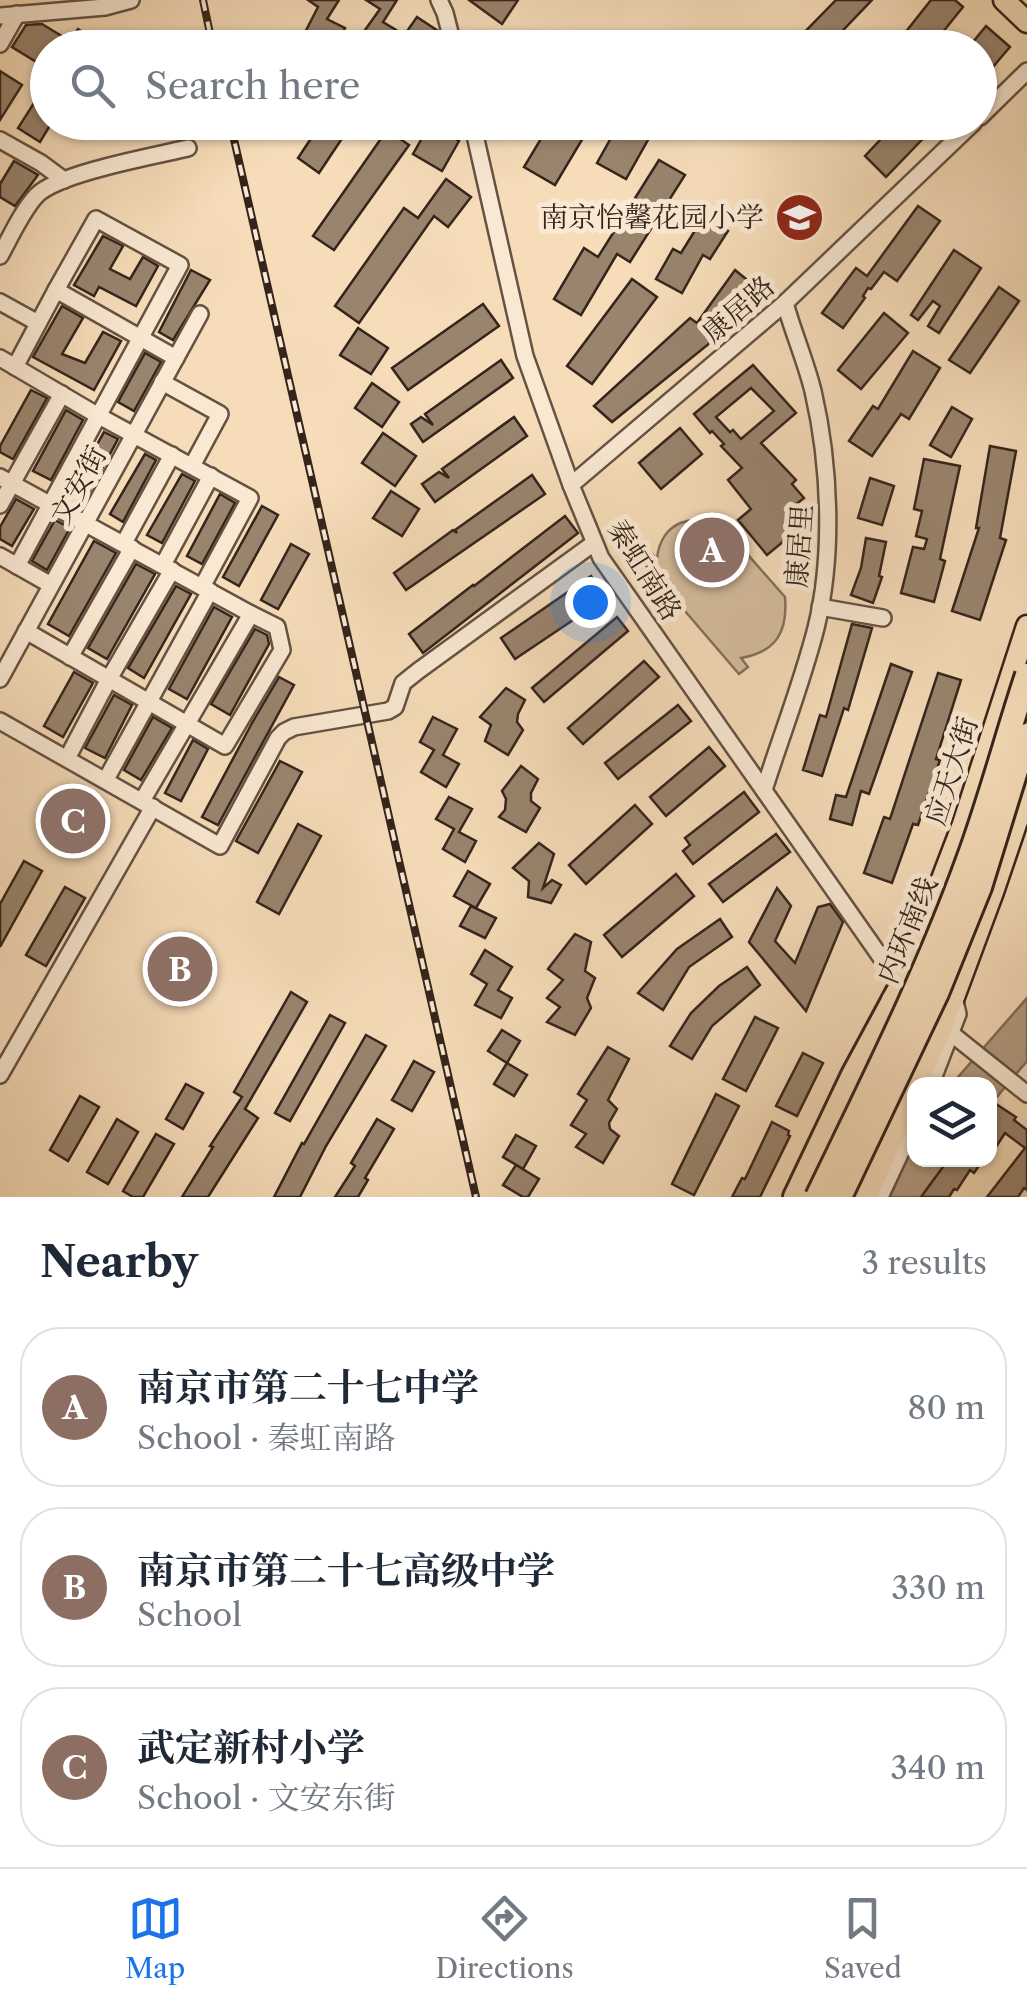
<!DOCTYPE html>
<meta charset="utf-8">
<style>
:root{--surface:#fff;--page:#f6f6f7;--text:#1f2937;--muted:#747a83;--line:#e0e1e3;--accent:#1a73e8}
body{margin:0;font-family:"Libre Caslon Text","Noto Serif SC",serif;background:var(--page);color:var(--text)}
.controls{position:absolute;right:30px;bottom:30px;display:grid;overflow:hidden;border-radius:20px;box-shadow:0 2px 8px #0004}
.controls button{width:90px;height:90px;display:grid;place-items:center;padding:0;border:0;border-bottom:2px solid var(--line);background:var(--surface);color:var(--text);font:50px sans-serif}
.you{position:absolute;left:590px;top:602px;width:35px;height:35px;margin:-25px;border:8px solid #fff;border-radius:50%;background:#1a73e8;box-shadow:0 0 0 15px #1a73e833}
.badge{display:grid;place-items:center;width:65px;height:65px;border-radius:50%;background:var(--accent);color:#fff;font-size:32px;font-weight:700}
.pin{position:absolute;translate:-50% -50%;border:5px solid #fff;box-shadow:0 2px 10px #0006}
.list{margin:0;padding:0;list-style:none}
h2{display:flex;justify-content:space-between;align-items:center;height:130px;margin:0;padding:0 40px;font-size:42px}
h2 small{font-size:32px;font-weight:400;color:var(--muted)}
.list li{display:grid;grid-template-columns:65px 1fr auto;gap:30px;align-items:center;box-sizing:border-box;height:160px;margin:0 20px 20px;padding:0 20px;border:2px solid var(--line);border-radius:40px}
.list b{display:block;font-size:38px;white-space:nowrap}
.list p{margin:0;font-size:32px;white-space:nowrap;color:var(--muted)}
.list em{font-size:32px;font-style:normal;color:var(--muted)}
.icon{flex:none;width:55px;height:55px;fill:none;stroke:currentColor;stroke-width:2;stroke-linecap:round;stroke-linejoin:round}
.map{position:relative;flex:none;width:1027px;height:1197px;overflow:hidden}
.search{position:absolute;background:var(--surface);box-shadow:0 2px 8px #0004;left:30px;right:30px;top:30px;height:110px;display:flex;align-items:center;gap:25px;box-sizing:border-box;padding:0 35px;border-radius:55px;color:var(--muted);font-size:38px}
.sheet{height:670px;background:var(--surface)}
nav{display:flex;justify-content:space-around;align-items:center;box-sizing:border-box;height:140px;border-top:2px solid var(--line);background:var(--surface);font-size:28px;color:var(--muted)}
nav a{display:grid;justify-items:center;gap:5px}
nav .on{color:var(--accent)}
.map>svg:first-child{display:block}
.green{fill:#d5bd9e;stroke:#85705d;stroke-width:2.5}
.water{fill:#b49d84;stroke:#816d5a;stroke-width:2.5}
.building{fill:#99846e;stroke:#35241c;stroke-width:2.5;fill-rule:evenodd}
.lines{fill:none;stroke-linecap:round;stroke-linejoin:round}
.minor-casing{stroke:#655243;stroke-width:20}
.major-casing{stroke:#35241c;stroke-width:25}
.highway-casing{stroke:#35241c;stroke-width:28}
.minor{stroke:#f9e8d2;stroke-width:15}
.major{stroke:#f6dcb9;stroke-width:20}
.highway{stroke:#f6dcb9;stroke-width:22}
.rail-casing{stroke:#35241c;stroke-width:8}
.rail{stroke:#f9e8d2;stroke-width:4;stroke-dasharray:11;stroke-linecap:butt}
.highway-bridge-casing{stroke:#35241c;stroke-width:28;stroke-linecap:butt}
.highway-bridge{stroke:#f6dcb9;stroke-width:22}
.labels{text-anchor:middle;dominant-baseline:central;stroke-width:10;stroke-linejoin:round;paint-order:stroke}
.poi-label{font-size:28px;fill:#35241c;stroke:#f9e8d2;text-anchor:end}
.street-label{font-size:28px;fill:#35241c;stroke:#f9e8d2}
</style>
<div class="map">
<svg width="1027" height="1197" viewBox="0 0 1027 1197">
<rect width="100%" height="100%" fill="#f6dcb9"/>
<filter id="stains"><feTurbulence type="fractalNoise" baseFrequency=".002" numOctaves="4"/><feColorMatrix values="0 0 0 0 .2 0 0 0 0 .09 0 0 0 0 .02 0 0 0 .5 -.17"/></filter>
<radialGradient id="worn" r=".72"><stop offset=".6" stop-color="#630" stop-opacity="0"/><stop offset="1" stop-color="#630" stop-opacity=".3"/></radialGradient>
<path class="green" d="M620 519 657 559C660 522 695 509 726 530L785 597C788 632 776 652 741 658L748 667 739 674 612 526Z"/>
<g class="water">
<polygon points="1027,998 1027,1061 990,1105 990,1084 952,1084"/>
<polygon points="914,1139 914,1160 951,1160 924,1197 885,1197"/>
</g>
<g class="building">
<polygon points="308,0 339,0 327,19 345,28 335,48 297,48 318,7"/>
<polygon points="366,0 397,0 383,22 396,30 384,48 360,48 355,44 380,9"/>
<polygon points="469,0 518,0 502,24"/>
<polygon points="836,0 872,0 826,48 789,48"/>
<polygon points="931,0 955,0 963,7 930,48 893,48"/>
<polygon points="417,17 438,31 428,48 418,48 403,37"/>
<polygon points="42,24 70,41 78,29 105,48 48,48 38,63 12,47 26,25"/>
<polygon points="986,26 1010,47 980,82 980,48 968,48"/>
<polygon points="0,71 22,85 0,120"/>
<polygon points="48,81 48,122 52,122 40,142 18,128"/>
<polygon points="322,122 353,122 319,173 298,158"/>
<polygon points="551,122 580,122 589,128 555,185 524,167"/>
<polygon points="620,122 658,122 626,179 597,163"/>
<polygon points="897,122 939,122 886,177 865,156"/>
<polygon points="430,124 459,141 442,171 413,154"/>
<polygon points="387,130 409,145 334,250 313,236"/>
<polygon points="659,160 685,175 630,262 617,254 581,315 554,299 584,248 598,257"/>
<polygon points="14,161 38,175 15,206 0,197 0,184"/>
<polygon points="446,179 471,197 448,227 434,216 359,323 335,306 404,208 418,218"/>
<polygon points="918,206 940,221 897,281 884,272 871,289 868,288 863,296 865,298 843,328 822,313 856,268 867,276"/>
<polygon points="704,216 728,231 710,259 703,255 682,293 656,279 673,249 681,253"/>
<polygon points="103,236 123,246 110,269 130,279 143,257 158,266 136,306 99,287 94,296 74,285"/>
<polygon points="954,250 981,268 939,333 928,326 940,306 933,301 918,320 911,315"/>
<polygon points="191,270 210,280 173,340 159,332"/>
<polygon points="735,270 757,288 726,330 612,422 594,406 690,318 697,323"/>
<polygon points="632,279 657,297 592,384 567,366"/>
<polygon points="999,287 1019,301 970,373 949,360"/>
<polygon points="483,304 499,326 408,390 392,368"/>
<polygon points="62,306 83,318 62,354 85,363 103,332 121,341 94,390 33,357"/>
<polygon points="884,313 908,333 861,389 838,370"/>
<polygon points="358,328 388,348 371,374 340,355"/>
<polygon points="913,351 940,368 909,419 901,414 872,456 849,441 873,406 878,409"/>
<polygon points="145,353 161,362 134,411 118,402"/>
<polygon points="501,360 513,378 423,442 411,424 421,417 433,425 425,414"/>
<path d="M753 365 796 413 761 443 796 480 792 484 804 498 795 505 808 521 767 555 738 520 751 509 728 480 742 468 721 446 724 444 712 431 710 433 694 414ZM751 388 774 411 741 439 733 430 730 432 716 417Z"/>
<polygon points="372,383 399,402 382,427 355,408"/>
<polygon points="31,390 47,398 13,459 0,452 0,446"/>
<polygon points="952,407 972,419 951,457 930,445"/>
<polygon points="66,410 83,420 51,480 33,471"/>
<polygon points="514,417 527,436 435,502 422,484 439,472 449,478 442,469"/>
<polygon points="680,428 702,454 661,489 639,463"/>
<polygon points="104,432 118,439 86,498 72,490"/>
<polygon points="383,433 416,456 395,486 362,463"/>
<polygon points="990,446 1016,451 1000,538 1006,540 980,620 952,611 979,528 976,528"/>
<polygon points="145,454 156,460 123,522 110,514"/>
<polygon points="924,459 960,466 940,559 945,561 934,602 901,593 913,547 924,549 927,539 916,536 922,511 914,509"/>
<polygon points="182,474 195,481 162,543 147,535"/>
<polygon points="532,475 545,494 406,590 394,573 453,530 457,533 455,530"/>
<polygon points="870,478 894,486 882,525 858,518"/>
<polygon points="391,491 419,509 402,536 373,518"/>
<polygon points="220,494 235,503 202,564 187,556"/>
<polygon points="16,499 34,509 12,546 0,539 0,527"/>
<polygon points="262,506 278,515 239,586 223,577"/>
<polygon points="565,516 578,533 423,653 409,634 473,585 474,586"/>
<polygon points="55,520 70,528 47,570 32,561"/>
<polygon points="866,538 886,542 879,576 882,577 873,603 851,595 861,568"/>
<polygon points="94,541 116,553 69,636 48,624"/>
<polygon points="291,544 309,554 278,609 261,600"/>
<polygon points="136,564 155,574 107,659 88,648"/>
<polygon points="591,576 606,598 515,659 501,638"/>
<polygon points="176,586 191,594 144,678 128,668"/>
<polygon points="214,607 232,617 187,699 169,689"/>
<polygon points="617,617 628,631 544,702 532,688"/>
<polygon points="852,624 872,628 848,710 844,708 822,776 803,770 820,715 826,717"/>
<polygon points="255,629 267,635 269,644 230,715 211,704"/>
<polygon points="644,661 659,677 583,744 568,728"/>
<polygon points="891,664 912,672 869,794 861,791 852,825 830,819 836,795 846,797"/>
<polygon points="74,672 93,683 63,737 44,726"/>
<polygon points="938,673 961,680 936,759 940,760 918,825 913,824 892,883 864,873 884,817 890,819"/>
<polygon points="279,677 294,685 218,825 202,817 252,723"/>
<polygon points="506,688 525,700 518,714 517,722 523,730 508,755 485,741 491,725 480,717"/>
<polygon points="114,695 132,705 105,758 85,748"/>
<polygon points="678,705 691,721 618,779 605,763"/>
<polygon points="153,717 172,728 141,780 124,770"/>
<polygon points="433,717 457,729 443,755 459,764 446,787 421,772 434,750 420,742"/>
<polygon points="193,740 208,749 181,801 165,793"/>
<polygon points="709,747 725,766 666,816 650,797"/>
<polygon points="280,761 302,772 258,853 236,841"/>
<polygon points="521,766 538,779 531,793 531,801 540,808 526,832 499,817 505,810 506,799 502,791"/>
<polygon points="744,792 759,812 693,864 683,851 690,845 685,838"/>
<polygon points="449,797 472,809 459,832 476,841 465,862 443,849 454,829 436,819"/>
<polygon points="635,805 652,824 586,884 569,865"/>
<polygon points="298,824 321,836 279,914 257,902"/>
<polygon points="776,834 790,852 723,902 709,884"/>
<polygon points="539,843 554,854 543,888 552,880 561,885 551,903 528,897 529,881 513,868"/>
<polygon points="24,861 42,871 0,947 0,904"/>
<polygon points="468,871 490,884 476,908 454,896"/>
<polygon points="676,874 694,896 622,957 604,935"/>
<polygon points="65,887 85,898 46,966 26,955"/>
<polygon points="777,888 791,906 775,941 795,963 818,907 830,904 843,922 806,1011 749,942"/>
<polygon points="471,906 496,918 485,938 460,926"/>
<polygon points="720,919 732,937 689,967 663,1010 638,993 677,949"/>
<polygon points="575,934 591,942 585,971 595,978 587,998 591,1008 575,1035 547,1022 560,1007 547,998 563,980 548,969"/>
<polygon points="485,950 512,967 498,990 512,998 501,1018 475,1005 487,984 471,974"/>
<polygon points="747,967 760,985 712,1026 692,1059 670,1046 691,1013 719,986"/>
<polygon points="291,992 307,1002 245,1109 258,1118 208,1197 182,1197 213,1147 210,1146 242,1097 234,1092"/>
<polygon points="330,1015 345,1023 290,1121 275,1113"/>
<polygon points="755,1017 778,1028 746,1091 723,1079"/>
<polygon points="502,1030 520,1041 507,1063 488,1051"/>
<polygon points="366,1035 386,1046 326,1146 300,1197 274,1197 302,1143 304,1144"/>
<polygon points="608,1047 629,1059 608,1100 617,1109 609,1123 610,1129 619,1136 603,1163 576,1147 586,1134 571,1125 587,1100 578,1094"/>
<polygon points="803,1053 823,1063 797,1116 776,1106"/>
<polygon points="414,1061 434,1072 412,1111 392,1100"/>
<polygon points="507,1063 527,1075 514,1096 494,1084"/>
<polygon points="186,1084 203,1093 183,1129 166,1119"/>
<polygon points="716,1094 739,1106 694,1195 672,1184"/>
<polygon points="80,1096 99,1107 68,1161 50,1150"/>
<polygon points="996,1104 1016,1117 1014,1120 1027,1130 1027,1190 1024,1188 1018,1197 987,1197 1025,1148 1005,1133 990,1156 990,1114"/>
<polygon points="117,1119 138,1132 108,1184 87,1172"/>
<polygon points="377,1119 394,1129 365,1178 368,1180 358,1197 335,1197 355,1166 351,1163"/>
<polygon points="772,1122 789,1131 788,1135 790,1136 760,1197 732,1197 742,1178 745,1179"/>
<polygon points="156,1134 174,1144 143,1197 133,1197 123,1191"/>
<polygon points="516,1135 536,1146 523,1169 503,1157"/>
<polygon points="948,1160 983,1160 974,1173 970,1170 957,1190 954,1189 949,1197 921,1197"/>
<polygon points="516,1165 539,1179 528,1197 523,1197 503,1185"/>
</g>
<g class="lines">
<defs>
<g id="minor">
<polyline points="439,0 445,13 454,48"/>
<polyline points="0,16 105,7 131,0"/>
<polyline points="0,44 17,14"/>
<polyline points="980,117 1027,71"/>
<polyline points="472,122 525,356 571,485 601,558 901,986 907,991"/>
<polyline points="0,140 41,163 64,180"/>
<path d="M0 256C10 238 23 209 37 195 59 173 154 156 188 148"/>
<polyline points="0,302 38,323"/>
<polyline points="0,358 97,415 250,498 202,587"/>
<polyline points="15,367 56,290 176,358"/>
<polyline points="162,382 220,414 192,466"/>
<polyline points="0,477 251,614 142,801"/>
<polyline points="571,485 785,303 974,122"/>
<polyline points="0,505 62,394"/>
<polyline points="124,543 172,455"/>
<polyline points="0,556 51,585"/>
<polyline points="163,565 211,476"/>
<polyline points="17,566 180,265 96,219 56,290"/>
<polyline points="820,607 883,618"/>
<polyline points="26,631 225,746 282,650 277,627 251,614"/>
<polyline points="70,657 132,548"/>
<polyline points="0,679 200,314"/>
<polyline points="0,721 220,846 278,738 284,732 294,727 388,711 395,707 403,683 418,671 594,543"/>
<polyline points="71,751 109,679 172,570"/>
<polyline points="109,774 210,591"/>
<path d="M764 790C781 736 802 683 816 628 834 555 830 464 813 391 806 362 793 332 785 303"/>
<polyline points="952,1034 1027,1094"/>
<polyline points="0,1075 153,807"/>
<polyline points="931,1084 958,1014 954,997"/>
<polyline points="880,1197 914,1124"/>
</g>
<g id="major">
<polyline points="1004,0 1027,22"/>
<polyline points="892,1000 901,986 963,824 1027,626"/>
<polyline points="937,1034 954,997 993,892 1027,792"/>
</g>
<g id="highway">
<polyline points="916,1084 944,1020"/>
<polyline points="795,1197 853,1075 901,986"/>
<polyline points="865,1197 914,1088"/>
</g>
</defs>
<use href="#minor" class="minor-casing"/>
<use href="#major" class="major-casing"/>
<use href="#highway" class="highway-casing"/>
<use href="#minor" class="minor"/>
<use href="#major" class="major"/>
<use href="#highway" class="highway"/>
<defs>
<g id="rail">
<polyline points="203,0 213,48"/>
<polyline points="230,122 476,1197"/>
</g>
</defs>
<use href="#rail" class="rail-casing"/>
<use href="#rail" class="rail"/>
<defs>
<g id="highway-bridge">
<path d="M817 1197C871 1085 927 974 969 857 991 797 1007 735 1027 675"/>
<polyline points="840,1197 937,993 980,887 1027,735"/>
</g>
</defs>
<use href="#highway-bridge" class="highway-bridge-casing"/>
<use href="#highway-bridge" class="highway-bridge"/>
</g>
<defs>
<symbol id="school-disc" viewBox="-11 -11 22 22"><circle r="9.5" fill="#8f2418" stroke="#f9e8d2"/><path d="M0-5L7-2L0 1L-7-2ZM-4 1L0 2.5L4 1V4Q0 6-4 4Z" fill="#fff"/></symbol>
</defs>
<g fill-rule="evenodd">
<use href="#school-disc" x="772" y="190" width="55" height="55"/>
</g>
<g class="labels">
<g class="poi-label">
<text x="764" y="217">南京怡馨花园小学</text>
</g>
<g class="street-label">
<text transform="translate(738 309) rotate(-41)">康居路</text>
<text transform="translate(78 485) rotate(-61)">文安街</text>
<text transform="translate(799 546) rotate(-86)">康居里</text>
<text transform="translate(645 570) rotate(58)">秦虹南路</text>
<text transform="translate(951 771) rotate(-72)">应天大街</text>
<text transform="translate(907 930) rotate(-68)">内环南线</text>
</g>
</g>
<rect width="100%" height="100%" filter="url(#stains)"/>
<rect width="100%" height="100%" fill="url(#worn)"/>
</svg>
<div class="controls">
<button><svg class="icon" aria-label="layers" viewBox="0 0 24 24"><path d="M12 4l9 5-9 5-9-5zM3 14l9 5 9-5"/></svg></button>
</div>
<div class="you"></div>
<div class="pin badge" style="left:712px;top:550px;background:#8d6e63">A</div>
<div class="pin badge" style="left:180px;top:969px;background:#8d6e63">B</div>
<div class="pin badge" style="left:73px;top:821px;background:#8d6e63">C</div>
<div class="search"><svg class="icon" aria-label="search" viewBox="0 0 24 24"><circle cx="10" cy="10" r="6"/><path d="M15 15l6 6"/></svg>Search here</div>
</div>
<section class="sheet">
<h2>Nearby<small>3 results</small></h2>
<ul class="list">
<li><span class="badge" style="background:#8d6e63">A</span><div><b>南京市第二十七中学</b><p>School · 秦虹南路</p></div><em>80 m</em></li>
<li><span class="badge" style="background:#8d6e63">B</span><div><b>南京市第二十七高级中学</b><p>School</p></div><em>330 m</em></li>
<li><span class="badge" style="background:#8d6e63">C</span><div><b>武定新村小学</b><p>School · 文安东街</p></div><em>340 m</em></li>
</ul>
</section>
<nav>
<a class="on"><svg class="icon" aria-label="map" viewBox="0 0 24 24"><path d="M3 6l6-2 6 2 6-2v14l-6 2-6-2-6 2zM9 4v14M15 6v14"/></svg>Map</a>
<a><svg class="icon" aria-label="directions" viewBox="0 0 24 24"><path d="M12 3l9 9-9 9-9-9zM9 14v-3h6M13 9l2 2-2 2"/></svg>Directions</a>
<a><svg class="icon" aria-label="saved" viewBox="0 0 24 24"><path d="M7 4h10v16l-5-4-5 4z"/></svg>Saved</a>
</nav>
